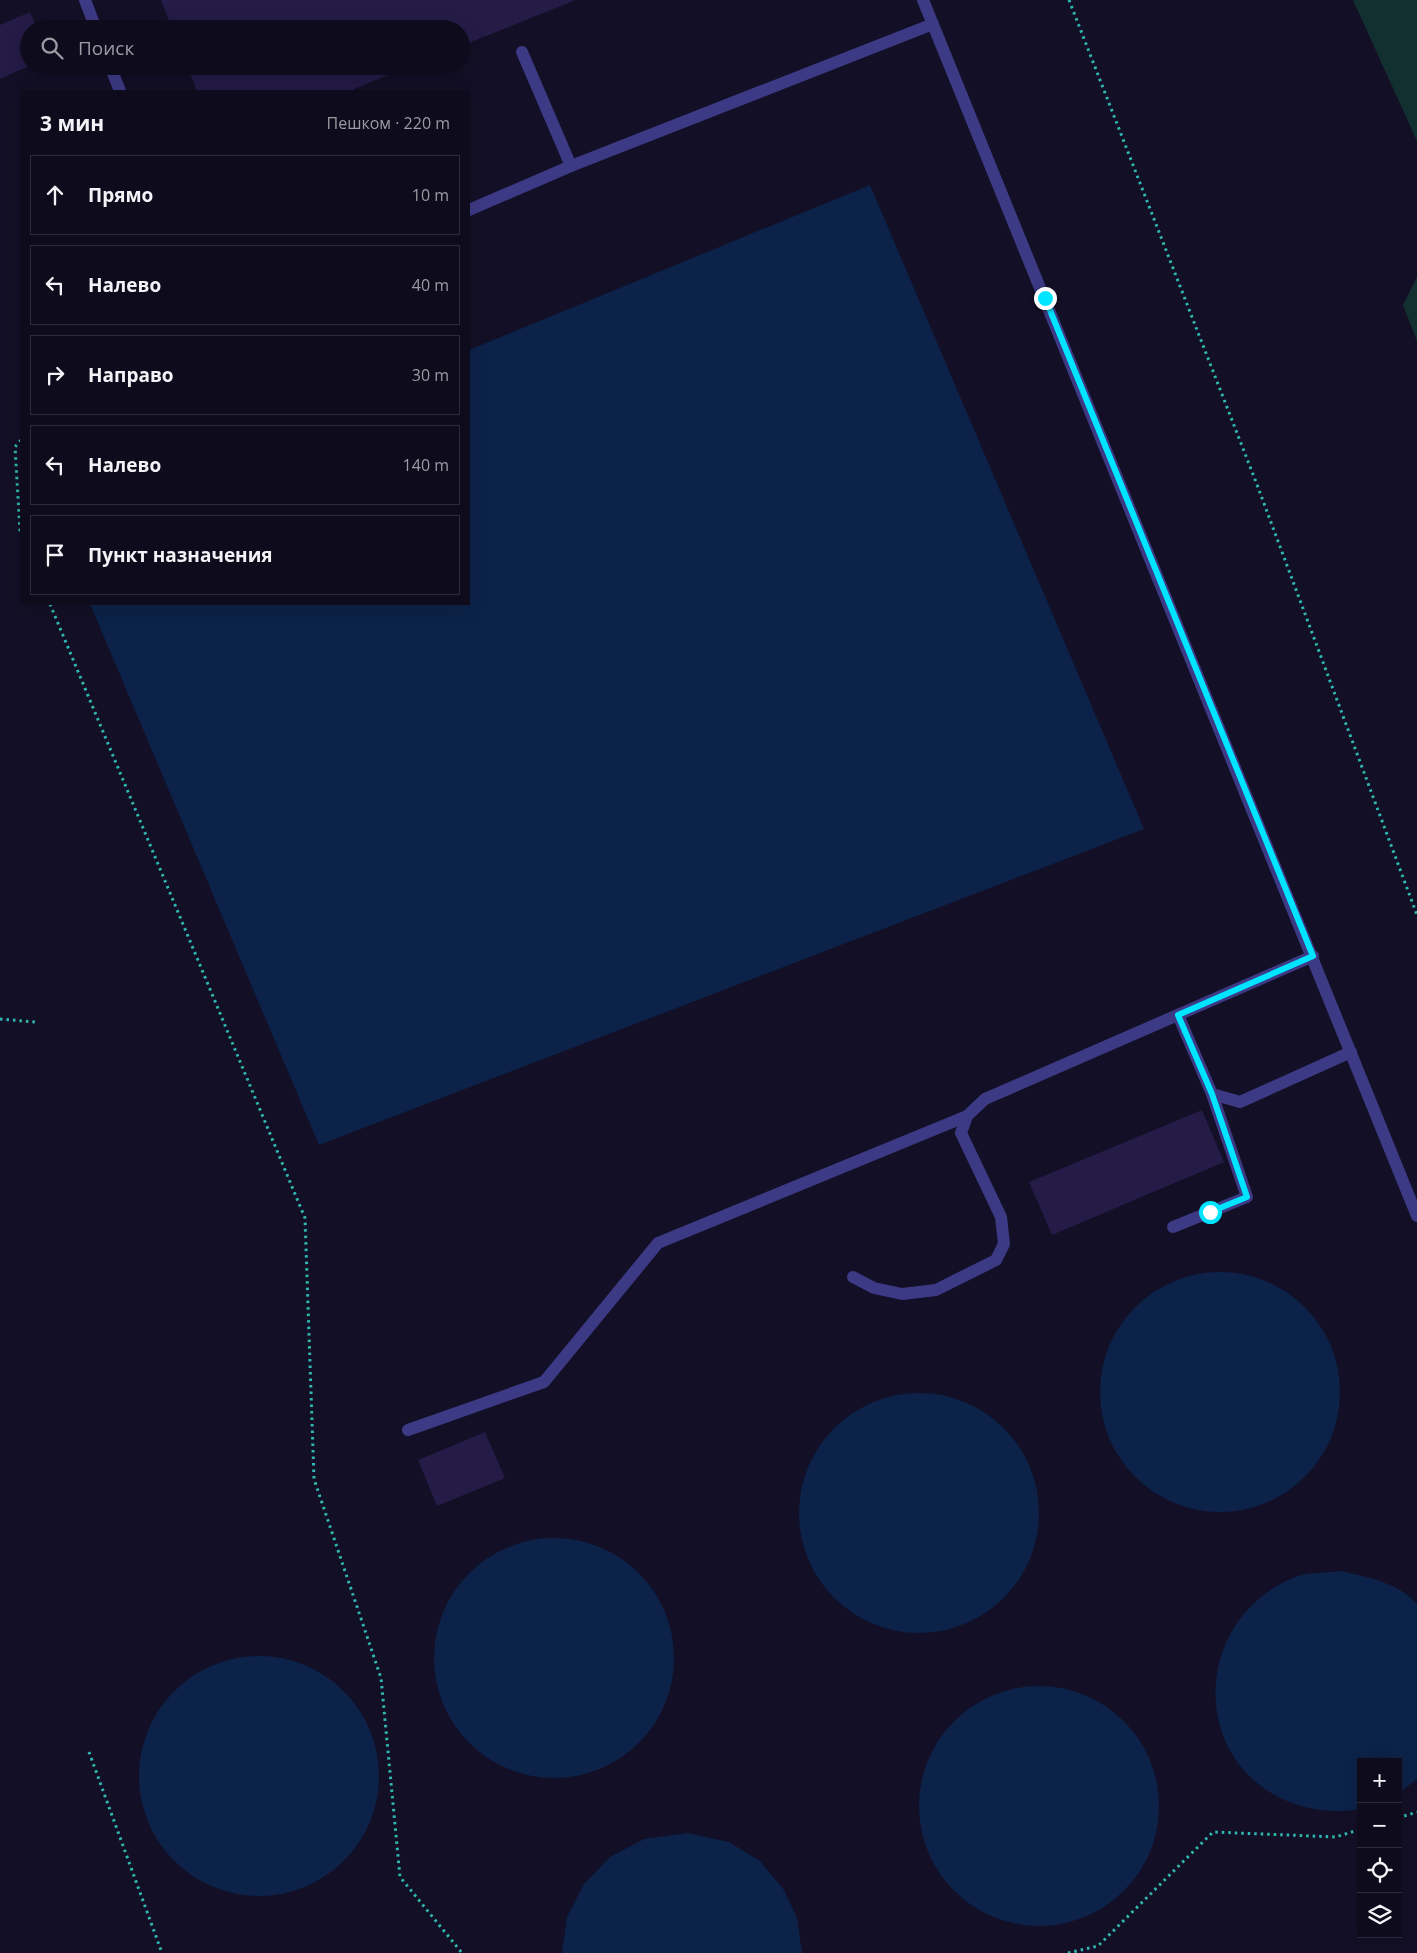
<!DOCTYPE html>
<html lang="ru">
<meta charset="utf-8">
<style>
:root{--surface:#0e0b1c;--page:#171425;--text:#f1f3f6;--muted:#9b9ba3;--line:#2e2b3b}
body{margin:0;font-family:"Open Sans",sans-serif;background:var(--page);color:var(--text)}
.controls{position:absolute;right:15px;bottom:15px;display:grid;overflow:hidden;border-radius:0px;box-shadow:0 5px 20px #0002}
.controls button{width:45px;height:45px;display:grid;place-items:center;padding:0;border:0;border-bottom:1px solid var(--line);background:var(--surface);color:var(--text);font:25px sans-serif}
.stop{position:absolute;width:15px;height:15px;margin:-11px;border:4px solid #00e5ff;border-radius:50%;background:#fff}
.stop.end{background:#00e5ff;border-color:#fff;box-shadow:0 1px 5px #0008}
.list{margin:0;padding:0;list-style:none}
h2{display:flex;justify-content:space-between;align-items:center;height:65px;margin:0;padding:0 20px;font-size:21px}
h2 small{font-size:16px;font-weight:400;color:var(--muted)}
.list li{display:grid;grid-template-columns:32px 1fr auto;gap:15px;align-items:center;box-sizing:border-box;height:80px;margin:0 10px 10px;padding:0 10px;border:1px solid var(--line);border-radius:0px}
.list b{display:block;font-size:19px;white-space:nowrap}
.list em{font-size:16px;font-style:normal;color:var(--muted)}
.icon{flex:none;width:28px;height:28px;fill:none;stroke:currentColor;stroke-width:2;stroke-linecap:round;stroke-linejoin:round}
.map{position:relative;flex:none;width:1417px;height:1953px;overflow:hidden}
.search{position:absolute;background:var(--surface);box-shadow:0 5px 20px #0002;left:20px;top:20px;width:450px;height:55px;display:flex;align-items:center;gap:12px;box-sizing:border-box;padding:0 18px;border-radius:28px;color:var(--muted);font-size:19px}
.panel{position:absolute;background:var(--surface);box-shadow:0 5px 20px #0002;left:20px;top:90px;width:450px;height:515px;border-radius:0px}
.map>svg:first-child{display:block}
.green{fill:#12302f}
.water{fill:#0c2248}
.building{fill:#241b47}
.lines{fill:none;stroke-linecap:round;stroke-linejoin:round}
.path{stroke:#2fb8b0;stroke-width:3;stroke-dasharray:2.5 4;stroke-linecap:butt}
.service{stroke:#3d3a85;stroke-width:12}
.route{stroke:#00e5ff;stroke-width:6}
</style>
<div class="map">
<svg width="1417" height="1953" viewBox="0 0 1417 1953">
<rect width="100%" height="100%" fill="#130f26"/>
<g class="green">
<polygon points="1353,0 1417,0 1417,141"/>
<polygon points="1417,277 1417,341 1403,305"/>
</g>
<g class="water">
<polygon points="870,185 1144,829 319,1145 90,604 469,604 469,350"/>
<circle cx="1220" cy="1392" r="120"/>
<circle cx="919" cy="1513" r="120"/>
<circle cx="554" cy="1658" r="120"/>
<path d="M1340 1571C1367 1577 1398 1582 1417 1604V1779L1398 1794V1762H1361V1809C1341 1813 1320 1811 1301 1806 1188 1772 1188 1620 1295 1577 1308 1572 1326 1573 1340 1571Z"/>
<circle cx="259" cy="1776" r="120"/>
<circle cx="1039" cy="1806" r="120"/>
<polygon points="688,1833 729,1842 760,1861 784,1890 797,1918 802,1953 562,1953 567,1917 584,1884 610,1857 644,1839"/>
</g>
<g class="building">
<polygon points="161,0 576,0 461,46 461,29 172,29"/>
<polygon points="30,12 37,29 29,29 29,66 0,79 0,25"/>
<polygon points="187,66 410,66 354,89 355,91 197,91"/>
<polygon points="1202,1110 1224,1162 1052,1235 1029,1182"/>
<polygon points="485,1432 505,1478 437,1506 418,1460"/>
</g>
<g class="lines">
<g class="path">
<polyline points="1069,0 1256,482 1417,915"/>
<polyline points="21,440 15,447 20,531 21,535"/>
<polyline points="50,604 305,1218 314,1479 381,1678 400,1877 462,1953"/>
<polyline points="0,1019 35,1022"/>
<polyline points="89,1752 162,1953"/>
<polyline points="1398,1818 1417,1812"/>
<polyline points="1068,1953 1098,1946 1213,1832 1336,1837 1361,1829"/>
</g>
<g class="service">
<polyline points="85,0 96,29"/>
<polyline points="923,0 1417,1216"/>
<polyline points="522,52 571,166"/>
<polyline points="110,66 120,91"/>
<polyline points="469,210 571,166 933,24"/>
<polyline points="1178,1015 1212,1094 1240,1102 1351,1052"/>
<polyline points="1173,1227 1247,1197 1212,1094"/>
<polyline points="853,1277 874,1288 902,1294 936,1290 996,1260 1004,1244 1001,1217 961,1133 967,1116 985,1099 1313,956"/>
<polyline points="408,1430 544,1382 658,1243 967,1116"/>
</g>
</g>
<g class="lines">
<polyline class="route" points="1045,298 1313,956 1178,1015 1212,1094 1247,1197 1210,1212"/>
</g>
</svg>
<div class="controls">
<button>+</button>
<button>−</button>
<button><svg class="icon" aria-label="locate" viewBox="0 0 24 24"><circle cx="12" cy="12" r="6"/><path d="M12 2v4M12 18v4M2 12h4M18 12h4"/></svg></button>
<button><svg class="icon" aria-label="layers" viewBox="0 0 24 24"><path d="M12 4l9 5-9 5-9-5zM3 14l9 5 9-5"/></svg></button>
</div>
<div class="stop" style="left:1210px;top:1212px"></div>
<div class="stop end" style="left:1045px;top:298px"></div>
<div class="search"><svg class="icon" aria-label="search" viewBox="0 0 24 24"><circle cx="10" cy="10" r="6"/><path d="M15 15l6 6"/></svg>Поиск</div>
<section class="panel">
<h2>3 мин<small>Пешком · 220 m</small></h2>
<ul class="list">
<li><svg class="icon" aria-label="ahead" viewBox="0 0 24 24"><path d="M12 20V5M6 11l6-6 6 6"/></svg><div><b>Прямо</b></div><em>10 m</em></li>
<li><svg class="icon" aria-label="left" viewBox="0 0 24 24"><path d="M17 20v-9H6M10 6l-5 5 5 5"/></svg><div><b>Налево</b></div><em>40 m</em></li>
<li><svg class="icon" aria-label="right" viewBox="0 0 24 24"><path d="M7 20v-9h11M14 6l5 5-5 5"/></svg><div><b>Направо</b></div><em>30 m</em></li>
<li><svg class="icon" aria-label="left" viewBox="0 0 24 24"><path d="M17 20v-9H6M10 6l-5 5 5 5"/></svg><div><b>Налево</b></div><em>140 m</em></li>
<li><svg class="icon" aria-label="arrive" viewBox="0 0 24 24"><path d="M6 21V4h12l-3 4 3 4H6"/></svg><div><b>Пункт назначения</b></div></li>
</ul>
</section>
</div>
